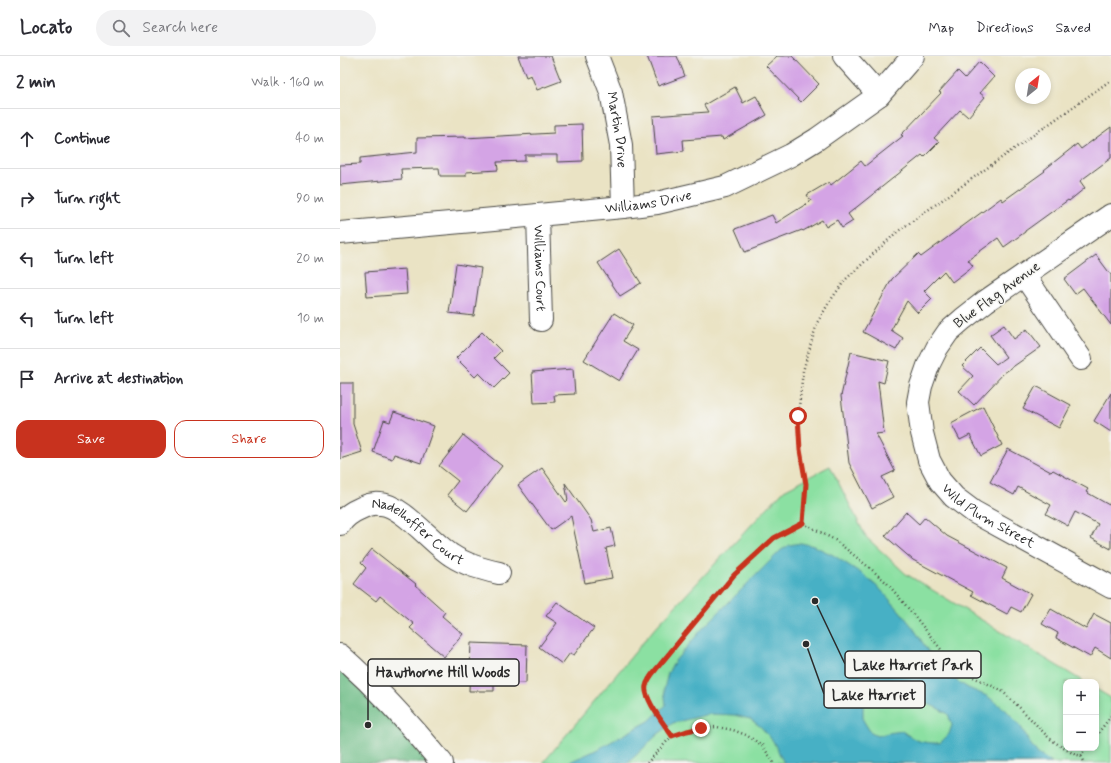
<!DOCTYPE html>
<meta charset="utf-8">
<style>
:root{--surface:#fff;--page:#f2f2f3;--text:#2b2b33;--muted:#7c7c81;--line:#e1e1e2;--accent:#c8321e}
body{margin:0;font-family:Mynerve,sans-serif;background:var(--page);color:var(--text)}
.controls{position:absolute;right:12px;bottom:12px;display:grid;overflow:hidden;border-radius:8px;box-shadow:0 2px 6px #0003}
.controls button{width:36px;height:36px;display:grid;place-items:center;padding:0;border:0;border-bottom:1px solid var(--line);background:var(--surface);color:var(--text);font:20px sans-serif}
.compass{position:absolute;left:675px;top:12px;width:36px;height:36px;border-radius:50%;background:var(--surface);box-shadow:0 2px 6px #0003;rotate:30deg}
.stop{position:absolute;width:12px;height:12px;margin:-9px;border:3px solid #c8321e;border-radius:50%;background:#fff}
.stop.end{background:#c8321e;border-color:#fff;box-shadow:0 1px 4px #0008}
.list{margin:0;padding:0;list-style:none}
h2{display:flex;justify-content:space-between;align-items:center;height:52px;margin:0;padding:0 16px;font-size:17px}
h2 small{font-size:13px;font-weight:400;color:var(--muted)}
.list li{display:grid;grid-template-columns:26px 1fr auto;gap:12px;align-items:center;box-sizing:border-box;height:60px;padding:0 16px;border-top:1px solid var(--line)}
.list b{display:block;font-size:15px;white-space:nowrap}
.list em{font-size:13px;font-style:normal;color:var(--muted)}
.actions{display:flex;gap:8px;padding:12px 16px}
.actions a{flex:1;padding:9px 0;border:1px solid var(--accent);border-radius:12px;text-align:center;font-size:14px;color:var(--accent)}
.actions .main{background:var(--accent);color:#fff}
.icon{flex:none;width:22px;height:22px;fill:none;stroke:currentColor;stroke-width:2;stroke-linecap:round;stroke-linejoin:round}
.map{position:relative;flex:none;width:771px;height:707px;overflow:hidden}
header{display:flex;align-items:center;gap:24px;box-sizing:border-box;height:56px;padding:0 20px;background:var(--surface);border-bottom:1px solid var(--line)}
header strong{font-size:19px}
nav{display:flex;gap:22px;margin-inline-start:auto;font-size:14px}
.search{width:280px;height:36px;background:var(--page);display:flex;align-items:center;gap:10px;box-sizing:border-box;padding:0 14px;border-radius:22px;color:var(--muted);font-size:15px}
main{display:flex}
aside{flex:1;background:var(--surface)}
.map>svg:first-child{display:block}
.green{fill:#8be0a2;stroke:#5b8666}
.forest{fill:#70be88;stroke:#4e745a}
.water{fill:#47b0c5;stroke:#396e78;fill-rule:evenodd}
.building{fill:#d4a4e5}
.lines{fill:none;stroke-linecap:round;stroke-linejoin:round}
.minor-casing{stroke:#484742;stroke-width:24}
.path{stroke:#484742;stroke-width:2.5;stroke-dasharray:1 3;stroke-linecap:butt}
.minor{stroke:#fff;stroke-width:22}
.route{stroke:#c8321e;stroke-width:5}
.labels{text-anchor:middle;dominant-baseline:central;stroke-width:3;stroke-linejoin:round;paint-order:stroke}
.street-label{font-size:14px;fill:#2b2b2b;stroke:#f6f6f2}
.leader{fill:none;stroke:#2b2b2b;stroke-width:1.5}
.callout-dot{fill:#2b2b2b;stroke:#f6f6f2;stroke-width:1.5}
.callout{fill:#f6f6f2;stroke:#2b2b2b;stroke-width:1.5}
.callout-label{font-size:15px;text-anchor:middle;font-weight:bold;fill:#2b2b2b}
</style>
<header>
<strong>Locato</strong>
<div class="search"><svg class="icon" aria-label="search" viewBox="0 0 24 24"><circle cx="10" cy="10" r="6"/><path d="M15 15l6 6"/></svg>Search here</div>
<nav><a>Map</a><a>Directions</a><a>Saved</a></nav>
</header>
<main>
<aside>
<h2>2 min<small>Walk · 160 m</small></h2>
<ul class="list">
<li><svg class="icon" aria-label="ahead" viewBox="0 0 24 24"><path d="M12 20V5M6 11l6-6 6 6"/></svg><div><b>Continue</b></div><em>40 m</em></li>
<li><svg class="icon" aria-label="right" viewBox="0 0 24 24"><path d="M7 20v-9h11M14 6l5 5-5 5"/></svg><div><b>Turn right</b></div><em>90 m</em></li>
<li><svg class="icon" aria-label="left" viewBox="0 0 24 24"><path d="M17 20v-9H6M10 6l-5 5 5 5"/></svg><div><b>Turn left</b></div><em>20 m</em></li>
<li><svg class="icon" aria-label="left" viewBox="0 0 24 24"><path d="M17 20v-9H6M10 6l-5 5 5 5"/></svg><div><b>Turn left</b></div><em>10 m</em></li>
<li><svg class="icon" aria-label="arrive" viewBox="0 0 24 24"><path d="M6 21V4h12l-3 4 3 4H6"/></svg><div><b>Arrive at destination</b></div></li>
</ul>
<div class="actions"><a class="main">Save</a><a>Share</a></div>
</aside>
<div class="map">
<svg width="771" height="707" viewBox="0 0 771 707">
<rect width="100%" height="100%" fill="#f6f6f2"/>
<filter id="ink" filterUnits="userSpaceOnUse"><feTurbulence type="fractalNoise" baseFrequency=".025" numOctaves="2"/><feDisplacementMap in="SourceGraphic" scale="8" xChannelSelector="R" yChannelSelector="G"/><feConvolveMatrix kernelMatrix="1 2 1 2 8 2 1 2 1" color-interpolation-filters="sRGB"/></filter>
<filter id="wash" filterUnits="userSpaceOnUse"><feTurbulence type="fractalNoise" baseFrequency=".012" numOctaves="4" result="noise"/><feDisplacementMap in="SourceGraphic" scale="16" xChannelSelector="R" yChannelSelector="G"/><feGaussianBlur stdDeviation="0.9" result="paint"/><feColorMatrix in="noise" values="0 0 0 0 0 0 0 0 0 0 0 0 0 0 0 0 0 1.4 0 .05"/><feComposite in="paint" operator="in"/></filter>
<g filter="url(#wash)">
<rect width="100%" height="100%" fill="#eae3c4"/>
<polygon class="green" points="490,410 526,481 566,518 744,626 726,626 726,692 756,692 756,633 771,642 771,707 203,707 315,572 444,434"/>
<polygon class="forest" points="0,613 43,654 88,707 0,707"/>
<path class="water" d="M461 487 474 490 493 499 524 519 541 534 559 554 574 573 593 603 609 620 628 632 647 640 666 654 681 671 689 686 698 698 712 707H444L433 685 421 671 410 663 394 659 369 658 333 667 317 679 288 707H227L252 696 280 681 309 665 326 649 324 633 328 617 335 605 363 572 440 495 449 489ZM546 627 557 629 564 636 599 653 608 658 612 669 609 678 600 687C582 687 577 686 562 675L548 677 537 680 531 677 523 664V649L526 641 532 637 538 629Z"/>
<g id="blocks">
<g class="building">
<polygon points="178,0 211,0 221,25 197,34 191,19 186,21"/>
<polygon points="307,0 337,0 345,20 318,30"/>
<polygon points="437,0 452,0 479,28 461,46 426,10"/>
<polygon points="639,6 654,21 640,37 645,41 628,61 620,54 594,82 599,86 584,101 582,99 508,158 513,165 502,172 497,164 486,171 482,164 463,175 462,174 405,196 395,173 432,159 436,167 471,145 467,139 489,126 491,129 521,105 525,110 563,80 561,79 601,37 599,36 618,15 625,22"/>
<polygon points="395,31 403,47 416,40 427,59 383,84 382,81 343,84 344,95 316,98 313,60 368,56 364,49"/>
<polygon points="242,68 243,105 217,106 217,99 185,99 185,105 157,106 158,114 126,116 126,120 100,120 99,112 61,113 62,123 0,129 0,109 20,108 20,102 77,96 77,82 125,81 125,82 214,77 214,69"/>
<polygon points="771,71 771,102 740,125 745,132 729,145 728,144 685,175 685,176 664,191 658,182 628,204 633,210 612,226 604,215 584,235 592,243 578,257 567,245 551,274 563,282 556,294 523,276 552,223 578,198 581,201 661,142 663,145 705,115 704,114 737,88 741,93"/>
<polygon points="279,193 301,227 280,240 258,207"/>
<polygon points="756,199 771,219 771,269 743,232 735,238 724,223"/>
<polygon points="116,208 141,212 134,260 109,257"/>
<polygon points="65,213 67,238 27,241 25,216"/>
<polygon points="274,257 293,269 283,285 298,294 279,325 244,304"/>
<polygon points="664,269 674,283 687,273 701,291 664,317 634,349 619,335 633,320 622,310 640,292 656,308 666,301 650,279"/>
<polygon points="142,276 161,295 154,302 169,317 154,332 139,317 135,321 116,302"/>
<polygon points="511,296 549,305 544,327 538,325 544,377 536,378 555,415 542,421 553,441 532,452 509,407 501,340"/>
<polygon points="233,313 235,338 214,339 215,346 194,347 192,316"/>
<polygon points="0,327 13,327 13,368 22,396 0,403"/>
<polygon points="696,330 731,349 719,372 683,353"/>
<polygon points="771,337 771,376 754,365"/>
<polygon points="643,350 662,389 641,400 630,379 620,384 611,367"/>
<polygon points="54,356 94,370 81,407 54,398 52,403 33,396 44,364 50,366"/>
<polygon points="123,379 162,410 127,455 107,439 118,425 99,410"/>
<polygon points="668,393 711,416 713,414 748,433 746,436 769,449 771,445 771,493 751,482 758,468 735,456 728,470 706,458 711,449 678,431 674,439 650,426"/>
<polygon points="202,412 226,446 228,444 225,427 251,464 254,476 271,472 275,490 266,492 272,522 245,527 231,460 211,474 178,429"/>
<polygon points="566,456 579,468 585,461 607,480 667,512 662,522 691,538 681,556 671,551 667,558 631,539 633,536 573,504 545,480"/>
<polygon points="32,493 76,528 75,529 105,556 102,560 123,578 104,601 70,572 74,568 40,540 36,545 14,528 26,512 21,507"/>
<polygon points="217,546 254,572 234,599 230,597 222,608 199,591 217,567 206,560"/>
<polygon points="711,553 746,573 754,558 771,567 771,602 755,592 750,601 716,582 718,577 702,568"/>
<polygon points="131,587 187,589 186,627 154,626 154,635 129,635"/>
</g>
</g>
</g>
<g filter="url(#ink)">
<use href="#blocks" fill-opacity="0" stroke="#484742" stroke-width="1"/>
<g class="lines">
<defs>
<g id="minor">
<path id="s1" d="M257 0 271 36 281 89 283 151"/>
<polyline points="504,0 539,39"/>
<path id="s2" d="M198 159 201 264"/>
<path id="s3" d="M771 159 646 245 623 263 608 276 597 292 588 310 581 330 578 346 582 377 589 404 600 425 614 441 634 456 771 531"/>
<path id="s4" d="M0 177 198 159 283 151 317 147 385 131 451 99 477 83 539 39 573 0"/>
<polyline points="684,219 741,303"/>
<path id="s5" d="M0 468C5 461 12 456 19 453 25 450 33 447 40 448 61 448 92 487 111 499 126 509 142 513 159 517"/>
<path d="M0 599C37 632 71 669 102 707"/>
</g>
</defs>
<use href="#minor" class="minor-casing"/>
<g class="path">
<polyline points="463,467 466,428 460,394 458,360 463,315 477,267 490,245 505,224 557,176 771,24"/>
<polyline points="463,467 495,484 531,513 547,527 573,558 603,596 631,620 661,634 681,653 709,682 722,691 734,698 741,700 745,707"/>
<path d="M332 680C325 669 304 643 306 630 306 628 308 624 309 622L355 565 394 519 434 482 463 467"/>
<polyline points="756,680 771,660"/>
<polyline points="741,700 747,692"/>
<polyline points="307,707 332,680 347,675 361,672 377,671 393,674 406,679 422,689 434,707"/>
</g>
<use href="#minor" class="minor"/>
</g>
</g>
<g class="lines" filter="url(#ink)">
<path class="route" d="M361 672 347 675 332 680C325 669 303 642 306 630 308 622 314 616 318 611L394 519 434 482 463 467 466 428 460 394 458 360"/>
</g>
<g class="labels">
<g class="street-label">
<text stroke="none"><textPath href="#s1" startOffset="77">Martin Drive</textPath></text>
<text stroke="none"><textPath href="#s4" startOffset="310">Williams Drive</textPath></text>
<text stroke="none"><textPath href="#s2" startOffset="53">Williams Court</textPath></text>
<text transform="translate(657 239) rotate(-36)">Blue Flag Avenue</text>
<text stroke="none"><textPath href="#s3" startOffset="421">Wild Plum Street</textPath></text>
<text stroke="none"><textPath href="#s5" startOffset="93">Nadelhoffer Court</textPath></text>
</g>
</g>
<path class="leader" d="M475 545L505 608M28 669L28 616M466 588L484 638"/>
<g class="callout-dot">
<circle cx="475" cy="545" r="4"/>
<circle cx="28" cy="669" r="4"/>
<circle cx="466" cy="588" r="4"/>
</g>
<g class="callout">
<rect x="505" y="595" width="136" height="27" rx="4"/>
<rect x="28" y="603" width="151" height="27" rx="4"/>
<rect x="484" y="625" width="101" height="27" rx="4"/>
</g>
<g class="callout-label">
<text x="573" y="614">Lake Harriet Park</text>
<text x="103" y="621">Hawthorne Hill Woods</text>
<text x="534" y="644">Lake Harriet</text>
</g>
</svg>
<div class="controls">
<button>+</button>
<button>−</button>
</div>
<svg class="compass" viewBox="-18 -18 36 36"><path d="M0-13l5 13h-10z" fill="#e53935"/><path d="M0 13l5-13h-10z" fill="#7c7c81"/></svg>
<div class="stop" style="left:458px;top:360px"></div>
<div class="stop end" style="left:361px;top:672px"></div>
</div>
</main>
